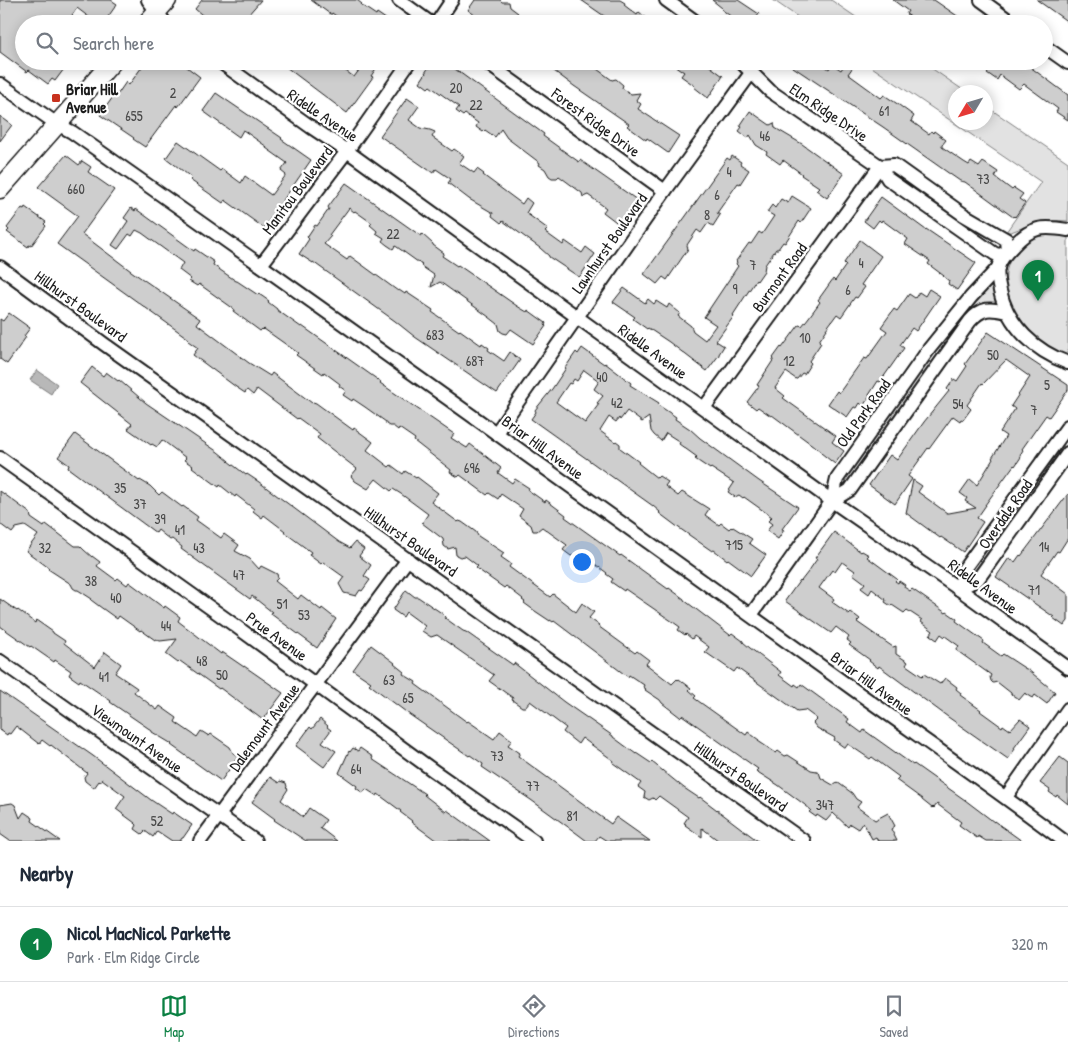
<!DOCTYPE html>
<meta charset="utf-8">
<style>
:root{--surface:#fff;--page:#f6f6f7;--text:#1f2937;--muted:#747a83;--line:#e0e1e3;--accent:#0b8043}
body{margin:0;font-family:"Patrick Hand",sans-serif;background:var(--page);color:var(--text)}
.compass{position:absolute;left:948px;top:85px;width:45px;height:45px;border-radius:50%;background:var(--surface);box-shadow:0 2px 12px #0003;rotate:232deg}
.you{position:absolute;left:581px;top:561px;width:18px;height:18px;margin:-12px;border:4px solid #fff;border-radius:50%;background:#1a73e8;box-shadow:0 0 0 8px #1a73e833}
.badge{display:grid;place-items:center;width:32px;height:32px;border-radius:50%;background:var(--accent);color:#fff;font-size:16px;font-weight:700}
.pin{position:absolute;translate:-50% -41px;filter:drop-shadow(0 1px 2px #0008)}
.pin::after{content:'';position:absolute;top:26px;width:18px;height:15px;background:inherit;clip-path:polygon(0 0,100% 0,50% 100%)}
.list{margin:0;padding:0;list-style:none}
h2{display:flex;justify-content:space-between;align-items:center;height:65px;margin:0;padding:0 20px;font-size:21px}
h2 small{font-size:16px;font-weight:400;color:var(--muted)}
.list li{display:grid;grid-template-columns:32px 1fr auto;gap:15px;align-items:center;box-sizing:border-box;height:75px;padding:0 20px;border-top:1px solid var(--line)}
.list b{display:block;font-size:19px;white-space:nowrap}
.list p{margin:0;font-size:16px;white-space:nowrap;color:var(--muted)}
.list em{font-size:16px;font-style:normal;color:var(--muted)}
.icon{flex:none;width:28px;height:28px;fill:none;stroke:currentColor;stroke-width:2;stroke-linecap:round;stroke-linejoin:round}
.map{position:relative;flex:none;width:1068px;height:841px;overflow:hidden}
.search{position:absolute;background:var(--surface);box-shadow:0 2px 12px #0003;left:15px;right:15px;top:15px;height:55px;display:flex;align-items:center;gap:12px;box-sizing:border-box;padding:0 18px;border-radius:28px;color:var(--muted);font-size:19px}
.sheet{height:140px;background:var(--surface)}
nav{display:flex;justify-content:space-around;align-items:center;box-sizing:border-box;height:70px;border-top:1px solid var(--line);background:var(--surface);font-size:14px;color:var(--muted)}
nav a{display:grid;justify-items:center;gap:2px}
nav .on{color:var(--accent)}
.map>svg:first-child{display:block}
.green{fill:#e2e2e2;stroke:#7f7f7f}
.water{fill:#b8b8b8;stroke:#7a7a7a}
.building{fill:#cecece;stroke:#1c1c1c;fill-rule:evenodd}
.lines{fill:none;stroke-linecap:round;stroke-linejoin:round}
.street-casing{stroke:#1c1c1c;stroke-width:16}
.secondary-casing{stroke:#1c1c1c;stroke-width:21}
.street{stroke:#fff;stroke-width:12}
.secondary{stroke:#fff;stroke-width:18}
.poi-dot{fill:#c8321e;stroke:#fff;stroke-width:2}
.labels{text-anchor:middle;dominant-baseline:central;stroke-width:4.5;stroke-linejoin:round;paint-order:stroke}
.number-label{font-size:14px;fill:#484848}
.poi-label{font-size:16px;font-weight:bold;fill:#1c1c1c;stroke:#fff;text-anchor:start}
.street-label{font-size:16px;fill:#1c1c1c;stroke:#fff}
</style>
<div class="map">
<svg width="1068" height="841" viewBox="0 0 1068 841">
<rect width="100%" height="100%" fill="#fff"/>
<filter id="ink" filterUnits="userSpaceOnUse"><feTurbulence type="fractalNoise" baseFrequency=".02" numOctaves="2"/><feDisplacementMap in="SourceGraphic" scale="10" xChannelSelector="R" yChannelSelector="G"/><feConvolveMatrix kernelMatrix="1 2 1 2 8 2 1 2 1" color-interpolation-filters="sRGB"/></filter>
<g filter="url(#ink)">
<g class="green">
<polygon points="773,0 831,0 866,24 808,24"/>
<path d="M863 61H921L966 92H956V122H986V106L1068 162V221C1045 219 1032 224 1011 232H1006L1041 182Z"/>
<path d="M1048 234 1068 235V357C1054 351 1040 343 1028 333 1025 329 1022 324 1019 320 1017 316 1013 312 1011 308 1009 304 1008 300 1008 296 999 266 1016 239 1048 234Z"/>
<polygon points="987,287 990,287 993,288 998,304 946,344 944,344 943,342"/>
<polygon points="927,362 930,362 931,365 846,486 843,485 841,482"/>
<polygon points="1038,476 1042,477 1044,479 976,575 970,577 968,574 970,571"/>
</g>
<polygon class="water" points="37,370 57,384 51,394 30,380"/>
<g class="building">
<polygon points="0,0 111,0 117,4 103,24 98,24 77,8 66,24 24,24 24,61 65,61 61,67 64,69 55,81 52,79 48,84 29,70 27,72 0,52"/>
<polygon points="202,0 261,0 240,24 216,24 209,18 208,20 195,9"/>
<polygon points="311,0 357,0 362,4 361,5 376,15 377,13 393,24 347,24 332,13 332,14 330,14"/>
<polygon points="475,0 500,0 502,2 509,2 510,7 518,13 515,17 524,24 487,24 468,10"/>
<polygon points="581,0 620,0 625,3 624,5 637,15 639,12 648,19 646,21 649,24 611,24 606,20 607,18"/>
<polygon points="712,0 738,0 759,14 752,24 741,24 721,9 722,8"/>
<polygon points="893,0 934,0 969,24 933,24 923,17 921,21 915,17 914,19 906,14 908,11"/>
<polygon points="1037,0 1068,0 1068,22"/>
<polygon points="149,61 179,61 200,77 178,107 176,105 145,147 133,139 134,138 100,115 113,97 115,98 126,82 129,85 144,64 146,65"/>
<polygon points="278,61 332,61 354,77 366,61 381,61 371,76 373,77 347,113"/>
<polygon points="434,61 444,61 544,134 543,136 579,162 580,160 637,200 620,225 603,212 606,208 588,195 583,197 582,193 559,176 557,178 552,178 549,176 545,169 539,165 540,163 507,138 501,129 495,137 485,130 483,132 476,127 478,123 465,114 463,116 456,111 459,107 430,86 428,88 420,82 426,73 425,73 431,64 432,65"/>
<polygon points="555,61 586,61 612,80 616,79 623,85 622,88 631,94 640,93 636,100 641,104 638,109 679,136 668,153 647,138 646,140 627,126 629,124 574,86 550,68"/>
<polygon points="668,61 703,61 723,76 708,98 694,87 695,86 681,76 684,72"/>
<polygon points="784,61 818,61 829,69 832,64 841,70 846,62 853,67 848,74 881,98 884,95 899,105 914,116 911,121 929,134 931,131 933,133 934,131 946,140 942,145 942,147 964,162 969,165 971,162 979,167 983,162 998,172 995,177 1012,190 1014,188 1023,194 1019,199 1025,203 1015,217 1014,216 1013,217 965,182 960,181 947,172 883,127"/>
<polygon points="995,61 1022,61 1068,95 1068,120 1056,112 1058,109 1024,84 1019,89 1000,75 997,80 987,73"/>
<polygon points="216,93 282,138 281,139 311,160 264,228 225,200 223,203 190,180 192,178 166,158 178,141 220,171 222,169 241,183 245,176 271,195 286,175 281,171 287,163 266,148 267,147 243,130 239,137 203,111"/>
<polygon points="407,98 419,106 409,120 420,128 430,130 435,132 432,137 452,151 454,149 464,156 459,163 474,173 477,169 484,174 483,175 522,204 526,198 532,203 526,213 548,229 545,232 563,245 565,241 582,253 586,247 595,254 581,275 579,277 549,257 549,256 540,248 503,221 501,223 492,216 493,213 469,199 448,183 451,179 436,169 433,173 380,136"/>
<polygon points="750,111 770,125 774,123 775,128 802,144 844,174 827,198 816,190 819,187 801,175 802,174 783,160 780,164 766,154 767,152 756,145 750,135 748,138 739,131 742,127 740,126"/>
<polygon points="0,116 12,125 0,141"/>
<polygon points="66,155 79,165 82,161 91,167 88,172 114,190 82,234 131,271 200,319 197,324 249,363 270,376 272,373 312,403 313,402 316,403 353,430 354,428 373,442 367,450 389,467 391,465 403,474 405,471 416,478 417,477 438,493 431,502 458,522 459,521 462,522 476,532 478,536 504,553 501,557 511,564 509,567 550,597 553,594 576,612 582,603 594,612 589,618 599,625 598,626 635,653 637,651 649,660 646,664 672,684 677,679 678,680 679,679 691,688 689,690 696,696 694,698 746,735 748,732 759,740 758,741 776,753 778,751 785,756 788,755 811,770 817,771 819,772 821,778 833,785 837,782 852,793 856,799 861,802 857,807 875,820 888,813 895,826 891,829 897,841 878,841 876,837 872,839 863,822 858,829 850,824 848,827 833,813 826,821 817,815 816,817 809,812 811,810 805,805 778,785 756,771 758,769 682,715 680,717 662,703 660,700 645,690 646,689 643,687 644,685 629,675 628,677 562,627 554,621 553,622 550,620 550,621 535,611 524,603 525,602 522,600 523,599 506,586 504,588 476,568 478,566 465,556 460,557 456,555 455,547 448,549 444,546 443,539 422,523 428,514 401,494 393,489 391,491 376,479 368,489 355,481 351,476 357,469 317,438 320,434 298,418 297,419 257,389 253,395 247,390 245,393 236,387 193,355 198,348 188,341 189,339 57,244 78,216 38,187"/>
<polygon points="732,156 741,162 740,164 749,170 740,184 738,183 717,213 720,215 713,226 708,223 701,233 697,230 687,245 688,249 667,280 663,277 657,284 644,274 686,216 727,158 730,160"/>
<polygon points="346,183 421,236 422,234 433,244 433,245 444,253 442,256 457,266 458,265 517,306 527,312 528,310 546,323 545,325 546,326 533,344 511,329 507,334 503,333 500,331 498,324 489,317 440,282 431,287 434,275 421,266 422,265 397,247 395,246 393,249 387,245 382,241 384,238 376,233 377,231 370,225 372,223 355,211 354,212 349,208 329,235 331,236 324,244 347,260 350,256 398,291 399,290 405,294 406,292 433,310 432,312 459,331 460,330 481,345 482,343 489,348 488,350 504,361 510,352 520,360 497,393 415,337 395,321 313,262 313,263 299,254 309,239 307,237 315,225 317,226 329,209 328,207"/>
<polygon points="792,196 811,208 801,223 799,221 785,243 783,242 778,249 776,249 765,265 764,271 757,281 756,280 746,295 733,315 734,316 716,341 724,346 719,354 719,355 707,371 669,342 648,328 647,329 633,319 635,317 613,302 624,288 645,303 648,299 654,304 656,301 667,308 669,304 680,313 678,316 691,326 693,331 705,340 716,325 704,317 738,266 736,264 737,262 736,261 749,243 751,244 759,232 762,234 774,216 767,212 772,205 775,208 781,199 788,203"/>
<polygon points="881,197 926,230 926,229 976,263 957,290 948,284 949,281 943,276 944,276 928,264 930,261 905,244 908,239 882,220 881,222 879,220 873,228 864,221"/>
<polygon points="25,207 46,222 44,224 46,226 31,246 29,245 28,247 7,232 9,230 7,228 22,208 24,209"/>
<polygon points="131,208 135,211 136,209 194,251 195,249 214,262 213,265 236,281 237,281 258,295 259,294 269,301 268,302 277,309 277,310 301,327 302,326 381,382 380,383 454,434 451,438 467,448 470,444 483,454 501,468 498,473 512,483 515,479 529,488 528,490 545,502 546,500 566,515 565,517 620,556 621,555 668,589 669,588 684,599 684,600 730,635 732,633 743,641 743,642 750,648 781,672 779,675 794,686 795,684 799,687 801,684 849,719 847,722 862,733 864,730 913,765 914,764 965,800 994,822 994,821 1022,841 986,841 978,836 977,838 959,825 961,822 937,804 934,808 933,807 932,808 922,800 922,799 896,780 899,777 872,757 870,759 848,744 845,748 834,740 835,738 817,728 813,723 817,719 805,710 797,711 737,668 734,672 705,652 709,647 694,636 692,639 686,634 685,635 678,630 680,627 673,622 625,589 624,591 611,582 613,579 606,574 607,573 592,562 593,560 584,554 571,556 563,550 567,545 542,527 537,531 533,531 531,525 519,516 523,509 501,494 498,499 489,493 487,495 460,475 458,477 450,472 451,470 414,441 415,439 399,428 398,430 393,426 389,426 386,424 386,422 365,407 353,399 352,401 343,395 346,391 339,386 340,384 324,372 323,374 296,355 298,353 264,329 263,330 262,329 260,331 233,311 234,309 199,284 197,286 189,281 191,279 179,270 183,263 142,233 136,230 132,236 129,234 118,249 112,245 128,221 124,218"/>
<polygon points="860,240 881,256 861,285 865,287 857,298 855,297 841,317 837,314 826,329 827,329 819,341 821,343 809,361 811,363 804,374 802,373 797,379 796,379 786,372 775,388 785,396 783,398 836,436 832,442 844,451 835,464 821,453 822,452 772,415 771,416 758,407 756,409 747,402 759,386 757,385 774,359 773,358 781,347 782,348 799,325 802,326 809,317 820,302 818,300 833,279 835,281 846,265 844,263"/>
<polygon points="929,289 940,296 916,331 912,328 900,345 904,348 880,382 878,381 869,395 870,396 863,406 860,403 857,408 854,407 847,417 828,404 837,391 839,393 864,358 867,359 887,331 881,327 894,309 897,311 909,294 915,298 919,292 925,296"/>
<polygon points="9,313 30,328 24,336 26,337 7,364 0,359 0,319 3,321"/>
<polygon points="988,332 1068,385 1068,390 1049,417 1046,415 1022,449 1023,450 1020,455 1021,457 1015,466 1014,465 985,505 986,505 977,518 983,522 963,552 941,537 940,538 906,513 913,480 922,486 918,492 947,513 949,513 976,508 965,501 967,498 960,493 970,479 977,485 993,459 992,458 996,452 1006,436 1000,432 1015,409 1011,406 1030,377 1006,360 983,384 982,383 967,405 971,409 963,420 961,419 960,421 953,416 929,449 928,448 908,476 912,479 895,504 869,485 890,455 897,460 924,422 949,391 947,389 954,379 957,381 967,366 965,364"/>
<path d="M582 348 604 364 605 363 631 383 630 385 659 403 658 405 676 417 675 419 690 429 700 438 759 481 798 507 782 529 784 530 778 539 767 531 772 524 768 521 772 517 744 497 743 498 739 495 735 497 728 492 734 483 711 468 710 469 695 459 697 457 679 444 680 442 666 433 661 441 654 435 651 431 649 417 642 422 627 411 620 420 619 418 616 422 609 417 600 431 615 442 616 441 620 444V448L639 462 638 463 657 478 659 476 668 482 665 486 678 496 682 492 709 509 705 515 719 525 721 523 729 529 731 527 732 528 733 527 752 539 749 543 766 555 751 576 728 559 727 560 714 550 712 551 679 528 659 513 660 512 653 506 531 419 536 412 535 410 552 389 566 368H565L576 352 578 354ZM584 370 599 381 594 389 603 396 597 403 599 404 596 408 585 423 556 402 569 383 571 384 574 379 577 381Z"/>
<polygon points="92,367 103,376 106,372 118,381 119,380 146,403 218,452 229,461 228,461 246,475 247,474 259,482 339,542 350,548 355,542 364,549 359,556 371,565 364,576 370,580 362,591 360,590 356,596 344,593 339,584 344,577 323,562 321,564 309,555 311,552 284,532 285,531 264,515 262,518 253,511 254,509 236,495 235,497 220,485 219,487 192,467 193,466 184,460 186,458 162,440 157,447 152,444 151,445 128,429 132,424 80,383"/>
<polygon points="75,434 139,481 140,480 150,486 159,495 162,492 182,507 183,506 198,517 196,520 221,538 224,534 239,545 235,551 250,559 259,569 261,566 277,574 278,578 275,581 298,599 301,595 321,610 322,608 336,619 317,648 271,614 272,612 252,596 250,599 181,549 182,547 172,539 170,540 158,530 156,533 68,468 69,465 58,457"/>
<polygon points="0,491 30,513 31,518 44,527 46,524 75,546 80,546 84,550 92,557 92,556 100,562 97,566 116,580 118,578 127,585 129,582 164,608 165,606 180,617 178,621 221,654 222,652 244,667 244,666 283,693 263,720 220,688 219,689 180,661 178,663 166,654 177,639 160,641 156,639 155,640 141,630 140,631 119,616 117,619 99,606 91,600 92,599 78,590 76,590 73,588 71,584 48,569 49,568 26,551 38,535 25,526 16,528 12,533 0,524"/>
<polygon points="1068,494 1068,538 1059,552 1057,551 1041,574 1068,594 1068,621 1064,626 1053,618 1054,617 996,577 1009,558 1015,562 1020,555 1021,556"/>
<polygon points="834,532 861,552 862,551 869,555 867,557 897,579 895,581 898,583 899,581 905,585 904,587 910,591 912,589 946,613 947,612 957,619 956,621 984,641 983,643 1001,656 1003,654 1026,669 1027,669 1055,692 1047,704 1035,695 1033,698 1025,693 1019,700 1011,694 1011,693 997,682 993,683 991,681 990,677 991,675 956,650 959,646 945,636 945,637 941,634 937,640 930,635 933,631 921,622 922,620 907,610 904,613 892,605 891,606 885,602 886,600 872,589 869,594 861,588 865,583 853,574 855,571 842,562 835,572 832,570 819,588 834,599 832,602 849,614 851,612 860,619 857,622 893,647 896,646 896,654 908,662 906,665 922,676 924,674 940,684 945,678 957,687 956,689 961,693 960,695 981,710 980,711 1002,727 1003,725 1010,730 1020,719 1030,726 1014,748 1015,749 1008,759 948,717 879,666 878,668 869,661 870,660 849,645 851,643 847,640 849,637 836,627 831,633 785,601 800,580 801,581 808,572 817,559 815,558"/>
<polygon points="406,590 415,597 418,597 443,614 443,615 445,617 445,618 463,631 466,632 513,665 514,663 564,702 613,736 613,737 636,754 636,753 651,763 652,762 684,788 699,798 700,797 758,841 719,841 702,828 702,837 685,825 686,824 684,823 688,817 659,796 655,800 653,798 649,800 644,797 645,792 638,787 641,783 613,763 614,761 582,738 578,744 563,732 566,728 530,701 525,707 522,707 512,700 513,698 489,681 494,675 437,635 431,637 422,631 425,626 406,612 403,617 393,610"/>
<polygon points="0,599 17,611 18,610 35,623 36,620 53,632 53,633 65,641 64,643 95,667 105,652 121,664 115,673 137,688 134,692 157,710 160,706 177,718 175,722 197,737 201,731 209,736 211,734 230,747 233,753 238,757 221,781 171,745 172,744 152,732 152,731 148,728 110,702 111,701 80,680 79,682 69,675 71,671 55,660 54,662 41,653 31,646 30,647 0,626"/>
<polygon points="371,645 395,663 394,664 404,672 403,674 416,682 415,684 467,722 468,721 494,739 500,731 512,740 508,745 520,753 518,756 611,824 616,817 650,841 607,841 599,836 595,841 587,841 575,832 531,800 482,767 483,764 470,755 469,756 410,715 369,684 371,682 353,670"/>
<polygon points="0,691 93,756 151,800 172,814 173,812 192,825 183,838 182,838 180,841 172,841 157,831 153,837 145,831 142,834 135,829 137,825 135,823 116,809 125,796 102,779 100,782 99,781 94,788 85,781 84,777 87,773 51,745 50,746 42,740 39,744 16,726 10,734 8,733 7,735 0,730"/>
<polygon points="320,719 328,726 327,727 331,730 322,742 336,751 324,767 296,746 310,727 312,729"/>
<polygon points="353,748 358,751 360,748 373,757 372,759 425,794 424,795 446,812 447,810 490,841 437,841 411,822 412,821 400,812 401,811 378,794 377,796 366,789 363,793 356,788 357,786 339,773 349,751 350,752"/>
<polygon points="1060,757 1068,763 1068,804 1057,795 1056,797 1049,792 1050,790 1040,783"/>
<polygon points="270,777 279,783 280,781 286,783 287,787 286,788 288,789 281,800 303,817 309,808 326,820 320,828 337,841 306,841 274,820 275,819 252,802"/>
<polygon points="12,803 15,805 20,818 24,812 33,818 32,821 60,841 10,841 0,834 0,805"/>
</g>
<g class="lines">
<defs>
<g id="street">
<polyline points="148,0 166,24"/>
<polyline points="399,0 432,24"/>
<polyline points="666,0 699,24"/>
<polyline points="981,0 1014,24"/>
<polyline points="436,24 452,0"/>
<polyline points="1044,46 1068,63"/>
<polyline points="219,61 311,127 347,151 832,501 959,589 1068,668"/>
<polyline points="484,61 665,191"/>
<polyline points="740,61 770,91 880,166 888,179 995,254 1000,255 1008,251"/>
<path d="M0 84 57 124 72 132C333 315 591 501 850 687 921 738 994 788 1064 841"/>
<polyline points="880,166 894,165 964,215 1007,240 1008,251"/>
<path d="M1068 230C1043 226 1031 226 1013 246 1007 252 999 261 998 268 996 275 999 285 1000 291 1008 326 1035 351 1068 363"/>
<polyline points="261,265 347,151 410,61"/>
<polyline points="0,267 104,344 804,841"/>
<polyline points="704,408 880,166"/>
<polyline points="496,433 665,191 751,73"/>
<polyline points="0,458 226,619 434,771 534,841"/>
<polyline points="832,501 837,479 929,349 971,297 998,268"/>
<polyline points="959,589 964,569 1068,426"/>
<polyline points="959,589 978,579 1068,453"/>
<path d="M751 615 832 501 850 490 970 321C982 307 990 308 1007 312"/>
<polyline points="0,661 255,841"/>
<polyline points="1006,797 1068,709"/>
<polyline points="200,841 408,559"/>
</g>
<g id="secondary">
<polyline points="146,24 167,0"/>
<polyline points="0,189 113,61"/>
</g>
</defs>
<use href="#street" class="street-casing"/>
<use href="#secondary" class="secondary-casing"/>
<use href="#street" class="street"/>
<use href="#secondary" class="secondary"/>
</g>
</g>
<rect class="poi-dot" x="51" y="93" width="10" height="10" rx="2.5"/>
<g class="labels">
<g class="number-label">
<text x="456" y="87">20</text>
<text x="173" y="92">2</text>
<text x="476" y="104">22</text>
<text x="884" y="110">61</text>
<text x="134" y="115">655</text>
<text x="765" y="135">46</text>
<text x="729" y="171">4</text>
<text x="983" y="178">73</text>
<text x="76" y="188">660</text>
<text x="717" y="194">6</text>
<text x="707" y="214">8</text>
<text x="393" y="233">22</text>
<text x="861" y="262">4</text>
<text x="753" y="264">7</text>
<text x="735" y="288">9</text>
<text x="848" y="289">6</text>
<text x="435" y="334">683</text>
<text x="805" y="337">10</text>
<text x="993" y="354">50</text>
<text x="475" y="360">687</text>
<text x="789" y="360">12</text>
<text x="602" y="376">40</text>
<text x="1047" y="384">5</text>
<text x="617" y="402">42</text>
<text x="958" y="403">54</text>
<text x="1034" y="409">7</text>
<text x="472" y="467">696</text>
<text x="120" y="487">35</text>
<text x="140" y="503">37</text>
<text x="160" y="518">39</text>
<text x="180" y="529">41</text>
<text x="734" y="544">715</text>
<text x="1044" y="546">14</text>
<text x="45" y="547">32</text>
<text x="199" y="547">43</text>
<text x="239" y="574">47</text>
<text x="91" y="580">38</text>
<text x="1034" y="589">71</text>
<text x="116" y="597">40</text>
<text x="282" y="603">51</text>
<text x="304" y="614">53</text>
<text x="166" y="625">44</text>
<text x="202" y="660">48</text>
<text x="222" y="674">50</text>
<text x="104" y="676">41</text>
<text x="389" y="679">63</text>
<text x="408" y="697">65</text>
<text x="497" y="755">73</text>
<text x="356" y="768">64</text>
<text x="533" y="785">77</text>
<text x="825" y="804">347</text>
<text x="572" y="815">81</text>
<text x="157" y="820">52</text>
</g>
<g class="poi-label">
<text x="66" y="89">Briar Hill<tspan x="66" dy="18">Avenue</tspan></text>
</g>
<g class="street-label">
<text transform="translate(829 112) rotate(34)">Elm Ridge Drive</text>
<text transform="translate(323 115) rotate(34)">Ridelle Avenue</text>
<text transform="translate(596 122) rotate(36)">Forest Ridge Drive</text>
<text transform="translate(297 190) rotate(-53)">Manitou Boulevard</text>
<text transform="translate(609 243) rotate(-55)">Lawnhurst Boulevard</text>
<text transform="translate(779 277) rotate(-54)">Burmont Road</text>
<text transform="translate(81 306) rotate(36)">Hillhurst Boulevard</text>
<text transform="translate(653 351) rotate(36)">Ridelle Avenue</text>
<text transform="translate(863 413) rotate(-54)">Old Park Road</text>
<text transform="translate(543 447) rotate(36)">Briar Hill Avenue</text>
<text transform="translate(1005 514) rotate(-55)">Overdale Road</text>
<text transform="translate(411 541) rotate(35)">Hillhurst Boulevard</text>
<text transform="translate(983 586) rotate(36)">Ridelle Avenue</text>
<text transform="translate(277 636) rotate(36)">Prue Avenue</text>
<text transform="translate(872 683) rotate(36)">Briar Hill Avenue</text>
<text transform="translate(264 727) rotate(-53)">Dalemount Avenue</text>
<text transform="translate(137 738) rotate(35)">Viewmount Avenue</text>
<text transform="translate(741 776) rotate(35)">Hillhurst Boulevard</text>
</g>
</g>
</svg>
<svg class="compass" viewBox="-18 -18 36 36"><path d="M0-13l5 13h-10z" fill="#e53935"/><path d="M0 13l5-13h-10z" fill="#747a83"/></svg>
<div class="you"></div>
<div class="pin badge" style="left:1038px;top:301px">1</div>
<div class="search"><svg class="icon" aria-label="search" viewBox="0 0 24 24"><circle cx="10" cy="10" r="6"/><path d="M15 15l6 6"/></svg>Search here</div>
</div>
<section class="sheet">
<h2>Nearby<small></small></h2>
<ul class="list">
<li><span class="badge">1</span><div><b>Nicol MacNicol Parkette</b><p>Park · Elm Ridge Circle</p></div><em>320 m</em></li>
</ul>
</section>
<nav>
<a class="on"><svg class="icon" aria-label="map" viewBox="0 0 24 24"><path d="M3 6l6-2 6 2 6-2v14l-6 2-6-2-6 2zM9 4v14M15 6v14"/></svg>Map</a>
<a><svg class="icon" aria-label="directions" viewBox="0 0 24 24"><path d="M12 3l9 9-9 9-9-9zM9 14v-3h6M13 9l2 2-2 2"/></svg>Directions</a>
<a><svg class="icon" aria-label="saved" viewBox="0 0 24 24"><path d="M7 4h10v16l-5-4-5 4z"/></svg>Saved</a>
</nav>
